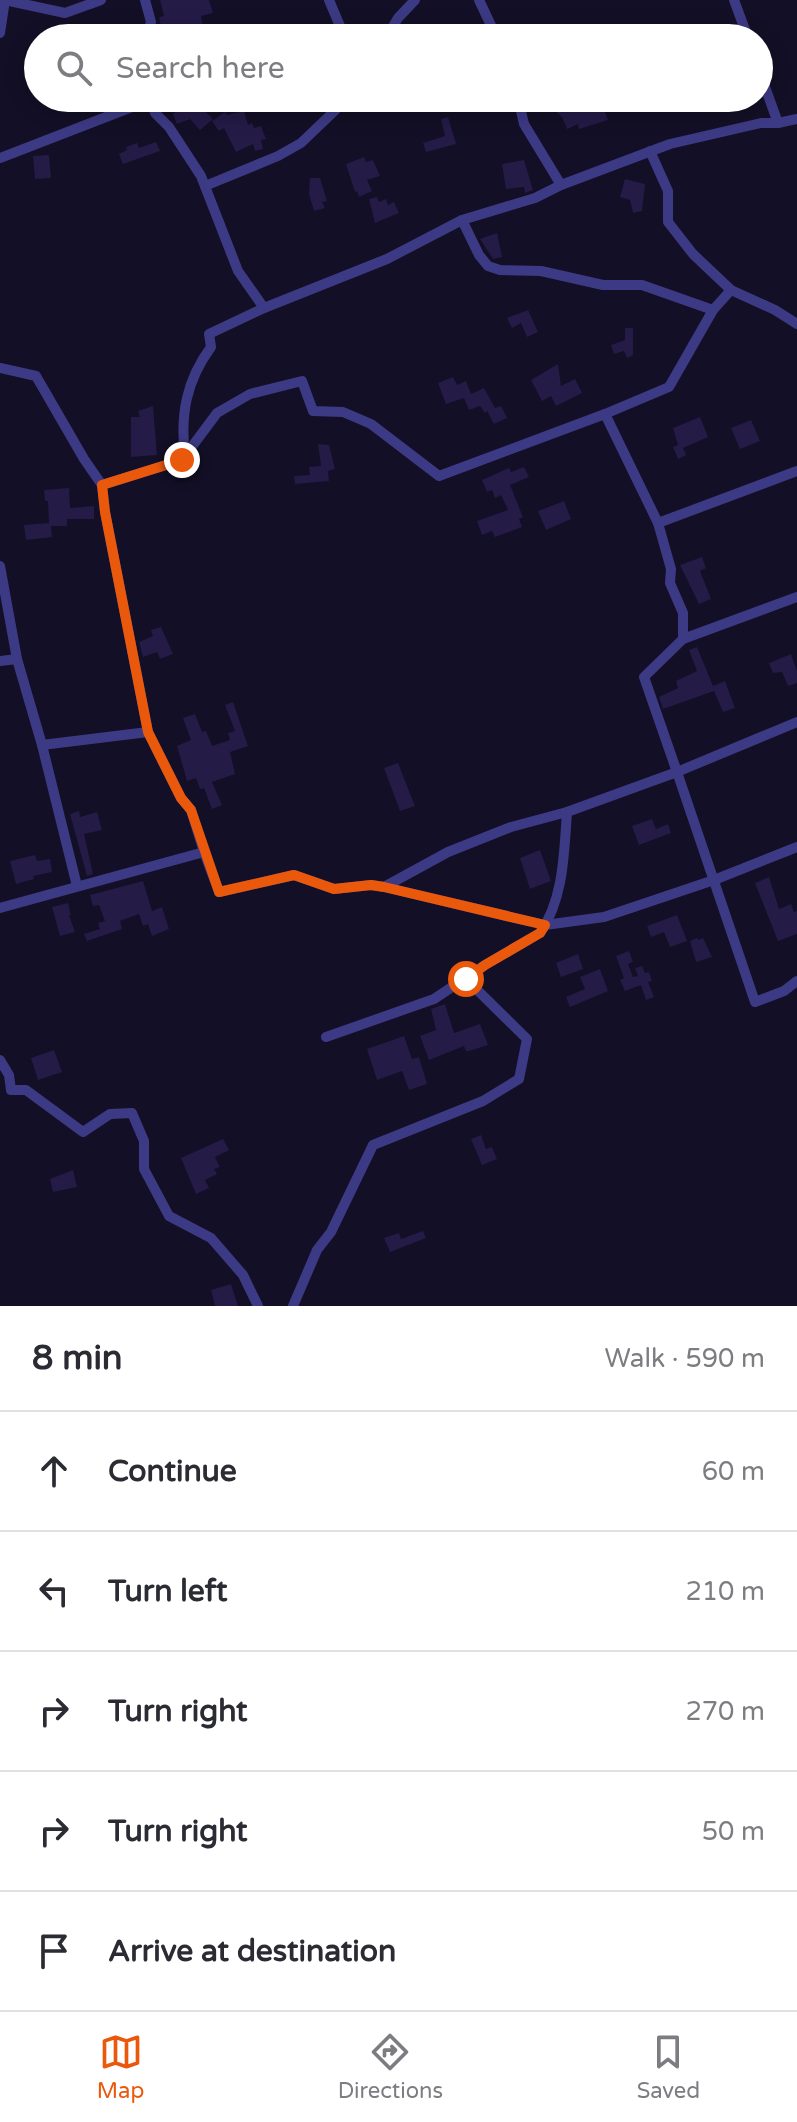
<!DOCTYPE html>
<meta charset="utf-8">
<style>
:root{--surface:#fff;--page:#f2f2f3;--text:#2b2b33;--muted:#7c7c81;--line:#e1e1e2;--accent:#ea580c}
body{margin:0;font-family:"Varela Round",sans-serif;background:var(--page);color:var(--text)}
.stop{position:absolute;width:24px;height:24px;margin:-18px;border:6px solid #ea580c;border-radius:50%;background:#fff}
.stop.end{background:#ea580c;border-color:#fff;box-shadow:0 2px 8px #0008}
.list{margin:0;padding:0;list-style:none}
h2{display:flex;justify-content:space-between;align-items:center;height:104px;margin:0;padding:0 32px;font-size:34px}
h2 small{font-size:26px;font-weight:400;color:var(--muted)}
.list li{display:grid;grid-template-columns:52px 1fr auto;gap:24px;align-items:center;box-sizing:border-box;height:120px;padding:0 32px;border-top:2px solid var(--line)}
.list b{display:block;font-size:30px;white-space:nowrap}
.list em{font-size:26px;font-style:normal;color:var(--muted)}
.icon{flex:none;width:44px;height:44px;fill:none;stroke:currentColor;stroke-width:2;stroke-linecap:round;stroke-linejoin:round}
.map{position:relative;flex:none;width:797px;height:1306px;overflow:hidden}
.search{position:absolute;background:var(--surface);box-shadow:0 4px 20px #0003;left:24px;right:24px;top:24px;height:88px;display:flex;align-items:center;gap:20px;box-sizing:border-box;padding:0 28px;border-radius:44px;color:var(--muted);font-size:30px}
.sheet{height:704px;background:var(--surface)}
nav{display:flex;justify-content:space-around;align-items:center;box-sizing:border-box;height:112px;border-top:2px solid var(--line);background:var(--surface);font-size:22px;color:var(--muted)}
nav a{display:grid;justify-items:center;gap:4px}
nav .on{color:var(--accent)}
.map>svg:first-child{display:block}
.building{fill:#241b47}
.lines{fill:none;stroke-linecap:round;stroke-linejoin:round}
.minor{stroke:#3d3a85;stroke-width:10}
.route{stroke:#ea580c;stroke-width:10}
</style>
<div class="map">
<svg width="797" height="1306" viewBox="0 0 797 1306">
<rect width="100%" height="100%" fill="#130f26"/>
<g class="building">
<polygon points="160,0 209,0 213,13 201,16 204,34 167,38 166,30 162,31 159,17 164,16"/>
<polygon points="191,98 213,119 200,130 190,119 177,124 173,114"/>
<polygon points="568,98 574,98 578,109 592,103 590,98 600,98 608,120 579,129 578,124 567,129 562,117 551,107 559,99"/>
<polygon points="244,111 248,125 252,123 254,128 261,126 266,139 261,140 263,149 255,151 253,144 236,152 224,128 219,131 212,121 225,112 227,115"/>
<polygon points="448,117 456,144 426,152 423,143 445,136 441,119"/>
<polygon points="156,142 160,151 123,164 119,154 127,150 126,147 137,143 139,148"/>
<polygon points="49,155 51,178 35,179 33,156"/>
<polygon points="364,157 366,162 373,160 380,176 367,180 372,191 359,197 357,191 355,192 346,164"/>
<polygon points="524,160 533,190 525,193 524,187 506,189 502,164"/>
<polygon points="310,178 320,178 327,201 322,202 325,208 314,211 309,194"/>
<polygon points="625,179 645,184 642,211 633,213 630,200 620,197"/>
<polygon points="377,197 379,202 386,199 388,205 394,202 399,213 375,223 369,199"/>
<polygon points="497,233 502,257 493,259 480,239"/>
<polygon points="528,310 538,332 527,337 521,323 512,328 507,318"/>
<polygon points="625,328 633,328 633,355 627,358 624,351 614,354 611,345 625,340"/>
<polygon points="558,364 561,386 575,379 582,393 556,406 551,396 542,401 531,380"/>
<polygon points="453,377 457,385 466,381 471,394 484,388 495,408 501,406 507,418 494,424 487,411 485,413 480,406 469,410 464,398 446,404 438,383"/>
<polygon points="153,406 157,455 131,457 131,417 140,417 138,411"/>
<polygon points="700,417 708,437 683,448 686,455 678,459 673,447 678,445 673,428"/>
<polygon points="751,420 760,441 740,449 731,428"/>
<polygon points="318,444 329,445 335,469 328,471 329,481 295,484 294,476 310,475 309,467 321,466"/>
<polygon points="524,467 529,477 510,485 523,517 519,519 522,527 495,537 492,531 482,535 477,521 508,510 501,495 495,498 492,490 487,492 482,480 509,468 511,472"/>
<polygon points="69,488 70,508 94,506 94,519 67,519 67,526 51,526 52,537 26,540 24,525 49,523 48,501 45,501 44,490"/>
<polygon points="564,501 571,519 546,530 538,511"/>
<polygon points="702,557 706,568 700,571 711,599 699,604 680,565"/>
<polygon points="161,627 173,654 160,659 157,652 143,657 139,642 153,636 151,630"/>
<polygon points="697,647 713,686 725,681 735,708 723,712 714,691 663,709 659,697 678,688 676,681 697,671 689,650"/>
<polygon points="791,654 797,671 797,683 788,686 782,672 773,673 769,663"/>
<polygon points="233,702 248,746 230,752 235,774 212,782 222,805 212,809 204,788 200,789 196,778 187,781 177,746 191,740 183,718 195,714 202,732 206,731 212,746 230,740 228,733 235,731 225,705"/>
<polygon points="398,763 415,806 400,811 384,768"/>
<polygon points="79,811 80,817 97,812 102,830 84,834 93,874 87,876 70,814"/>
<polygon points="652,819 656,829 668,824 671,833 639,845 632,826"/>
<polygon points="540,850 551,881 530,889 520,858"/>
<polygon points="35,855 37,861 50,859 52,872 33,876 34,879 16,884 10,861"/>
<polygon points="769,877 779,909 791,904 794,912 797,911 797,934 778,941 755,883"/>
<polygon points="143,881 152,911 162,907 169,929 152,936 148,924 143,926 139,914 120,921 122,929 87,941 84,934 100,929 98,923 105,921 99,905 93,906 90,895"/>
<polygon points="68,903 71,915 69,915 75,932 60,936 52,907"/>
<polygon points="677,915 687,941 670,947 664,932 651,937 647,926"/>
<polygon points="697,938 698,940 703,938 712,957 696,962 690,941"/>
<polygon points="629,951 633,962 628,964 633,977 638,976 635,968 642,966 645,973 649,972 652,981 648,982 654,997 646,1000 641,985 625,991 620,980 624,978 616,956"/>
<polygon points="578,954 583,969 561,977 556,963"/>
<polygon points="600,969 608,991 570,1007 566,997 585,989 580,977"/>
<polygon points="445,1004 454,1033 480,1024 488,1045 469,1051 466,1051 464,1046 429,1060 420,1036 436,1030 431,1009"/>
<polygon points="404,1036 412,1059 419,1057 427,1084 409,1090 402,1071 377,1080 367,1049"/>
<polygon points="54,1050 62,1072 38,1080 31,1058"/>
<polygon points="481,1135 486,1149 492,1147 497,1159 482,1165 471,1139"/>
<polygon points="223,1139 229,1150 215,1157 220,1167 214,1169 217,1174 205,1180 209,1188 196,1194 181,1158"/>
<polygon points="73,1170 77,1187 53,1192 50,1179"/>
<polygon points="423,1231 426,1238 390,1252 384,1238 399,1233 401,1239"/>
<polygon points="231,1284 238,1306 215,1306 211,1290"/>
</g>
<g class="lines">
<g class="minor">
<polyline points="5,0 65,13 101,0"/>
<polyline points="145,0 151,22 146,38"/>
<polyline points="329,0 345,38"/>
<polyline points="479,0 497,38"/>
<polyline points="734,0 748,38"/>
<polyline points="0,33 5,0"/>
<polyline points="386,38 398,18 415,0"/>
<polyline points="759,70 778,123"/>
<polyline points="150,98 155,113 169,127 201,176 238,271 264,308"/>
<polyline points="518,98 524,124 561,185"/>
<polyline points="650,151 668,191 668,222 693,254 731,290 775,310 797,324"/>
<polyline points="0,158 150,100"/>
<polyline points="205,186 278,156 301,143 348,98"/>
<polyline points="462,220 479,255 488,266 500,270 541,271 603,285 642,285 713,310"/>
<polyline points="0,368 36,376 84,459 102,485"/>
<path d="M185 457C180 415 186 381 211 347L209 334 264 308 387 259 462 220 535 198 561 185 670 144 761 123H778L797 119"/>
<polyline points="658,523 797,471"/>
<polyline points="0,566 17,659 42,745 148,732 181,798 191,810 204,852"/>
<polyline points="683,639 797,597"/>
<polyline points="0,661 17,659"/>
<polyline points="797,722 677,772 755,1002 784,991 797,981"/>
<polyline points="148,732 105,512 102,485 182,460 217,413 250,394 302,381 313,411 343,412 371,424 439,476 605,414 669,387 713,310 731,290"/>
<polyline points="42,745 77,886"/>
<polyline points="384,887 448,852 511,827 567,812 677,772 644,677 683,639 683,613 670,583 671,569 658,523 605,414"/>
<polyline points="0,908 204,852 219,892 294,875 334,889 371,885 384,887 545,925 604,917 714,880 797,847"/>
<path d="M326 1037 434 999 485 965 540 933C564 899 564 852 567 812"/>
<polyline points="0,1060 9,1075 11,1090 26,1090 83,1132 110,1114 132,1113 144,1141 144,1169 169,1216 211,1238 243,1275 258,1306"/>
<polyline points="293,1306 317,1250 331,1232 373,1145 483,1101 519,1079 527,1039 466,979"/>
</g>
</g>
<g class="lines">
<polyline class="route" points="182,460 102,485 105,512 148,732 181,798 191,810 219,892 294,875 334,889 371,885 384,887 545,925 540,933 485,965 466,979"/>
</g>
</svg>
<div class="stop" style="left:466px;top:979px"></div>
<div class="stop end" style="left:182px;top:460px"></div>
<div class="search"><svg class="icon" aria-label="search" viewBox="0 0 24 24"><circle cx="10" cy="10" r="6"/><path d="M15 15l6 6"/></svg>Search here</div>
</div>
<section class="sheet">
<h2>8 min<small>Walk · 590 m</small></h2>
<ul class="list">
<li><svg class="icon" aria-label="ahead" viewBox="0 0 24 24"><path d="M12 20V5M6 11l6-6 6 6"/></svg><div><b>Continue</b></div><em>60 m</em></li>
<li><svg class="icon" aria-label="left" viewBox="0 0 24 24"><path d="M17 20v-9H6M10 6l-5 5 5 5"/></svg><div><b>Turn left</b></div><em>210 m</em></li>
<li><svg class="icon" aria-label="right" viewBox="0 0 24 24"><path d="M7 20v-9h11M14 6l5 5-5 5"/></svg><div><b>Turn right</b></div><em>270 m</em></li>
<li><svg class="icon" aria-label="right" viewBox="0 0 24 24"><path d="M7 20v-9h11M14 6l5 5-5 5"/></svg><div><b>Turn right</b></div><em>50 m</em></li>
<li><svg class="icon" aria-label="arrive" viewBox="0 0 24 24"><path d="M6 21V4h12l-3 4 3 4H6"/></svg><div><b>Arrive at destination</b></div></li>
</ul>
</section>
<nav>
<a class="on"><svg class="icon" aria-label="map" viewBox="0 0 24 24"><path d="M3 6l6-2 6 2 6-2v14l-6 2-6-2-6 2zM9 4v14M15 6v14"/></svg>Map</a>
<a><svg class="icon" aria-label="directions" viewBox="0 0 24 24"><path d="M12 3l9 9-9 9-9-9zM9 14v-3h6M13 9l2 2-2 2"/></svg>Directions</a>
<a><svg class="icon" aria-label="saved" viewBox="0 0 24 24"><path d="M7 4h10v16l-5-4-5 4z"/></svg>Saved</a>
</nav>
